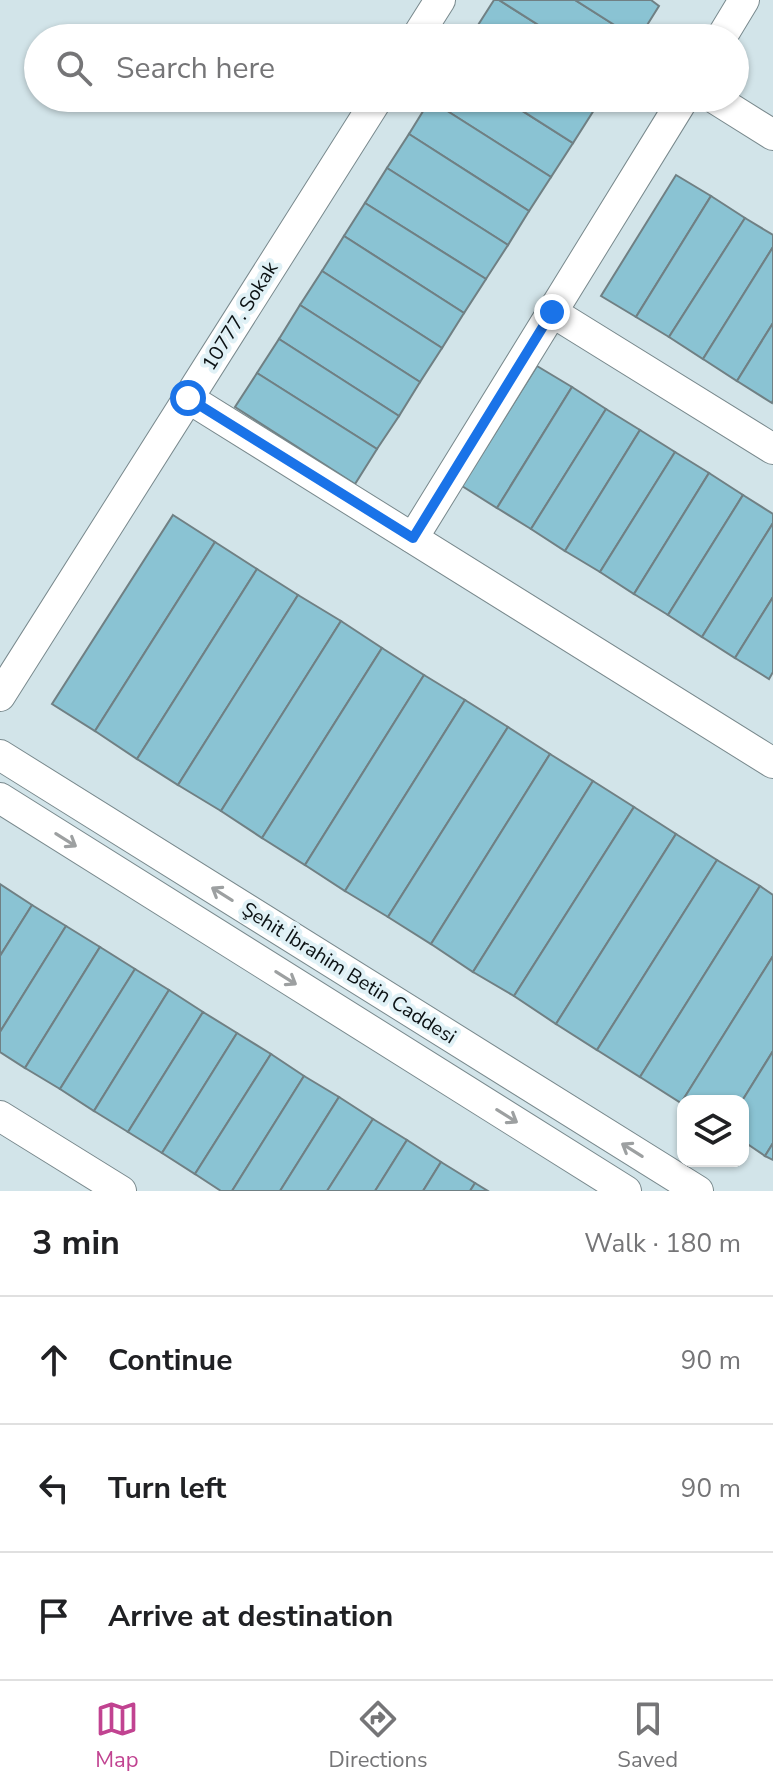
<!DOCTYPE html>
<meta charset="utf-8">
<style>
:root{--surface:#fff;--page:#f6f6f6;--text:#202124;--muted:#757577;--line:#e0e0e0;--accent:#c14391}
body{margin:0;font-family:"Nunito Sans",sans-serif;background:var(--page);color:var(--text)}
.controls{position:absolute;right:24px;bottom:24px;display:grid;overflow:hidden;border-radius:16px;box-shadow:0 2px 6px #0004}
.controls button{width:72px;height:72px;display:grid;place-items:center;padding:0;border:0;border-bottom:2px solid var(--line);background:var(--surface);color:var(--text);font:40px sans-serif}
.stop{position:absolute;width:24px;height:24px;margin:-18px;border:6px solid #1a73e8;border-radius:50%;background:#fff}
.stop.end{background:#1a73e8;border-color:#fff;box-shadow:0 2px 8px #0008}
.list{margin:0;padding:0;list-style:none}
h2{display:flex;justify-content:space-between;align-items:center;height:104px;margin:0;padding:0 32px;font-size:34px}
h2 small{font-size:26px;font-weight:400;color:var(--muted)}
.list li{display:grid;grid-template-columns:52px 1fr auto;gap:24px;align-items:center;box-sizing:border-box;height:128px;padding:0 32px;border-top:2px solid var(--line)}
.list b{display:block;font-size:30px;white-space:nowrap}
.list em{font-size:26px;font-style:normal;color:var(--muted)}
.icon{flex:none;width:44px;height:44px;fill:none;stroke:currentColor;stroke-width:2;stroke-linecap:round;stroke-linejoin:round}
.map{position:relative;flex:none;width:773px;height:1191px;overflow:hidden}
.search{position:absolute;background:var(--surface);box-shadow:0 2px 6px #0004;left:24px;right:24px;top:24px;height:88px;display:flex;align-items:center;gap:20px;box-sizing:border-box;padding:0 28px;border-radius:44px;color:var(--muted);font-size:30px}
.sheet{height:488px;background:var(--surface)}
nav{display:flex;justify-content:space-around;align-items:center;box-sizing:border-box;height:112px;border-top:2px solid var(--line);background:var(--surface);font-size:22px;color:var(--muted)}
nav a{display:grid;justify-items:center;gap:4px}
nav .on{color:var(--accent)}
.map>svg:first-child{display:block}
.building{fill:#8ac3d3;stroke:#708084;stroke-width:2}
.lines{fill:none;stroke-linecap:round;stroke-linejoin:round}
.minor-casing{stroke:#79898d;stroke-width:32}
.minor{stroke:#fff;stroke-width:30}
.oneway{stroke:#9da0a1}
.route{stroke:#1a73e8;stroke-width:10}
.labels{text-anchor:middle;dominant-baseline:central;stroke-width:8;stroke-linejoin:round;paint-order:stroke}
.street-label{font-size:20px;fill:#0b1113;stroke:#e0f1f6}
</style>
<div class="map">
<svg width="773" height="1191" viewBox="0 0 773 1191">
<rect width="100%" height="100%" fill="#d2e4e9"/>
<g class="building">
<polygon points="494,0 499,0 559,38 481,38 473,33"/>
<polygon points="499,0 575,0 635,38 559,38"/>
<polygon points="575,0 651,0 659,6 639,38 635,38"/>
<polygon points="431,98 502,98 573,143 551,177 430,100"/>
<polygon points="502,98 574,98 594,110 573,143"/>
<polygon points="574,98 601,98 594,110"/>
<polygon points="430,100 551,177 529,211 409,134"/>
<polygon points="409,134 529,211 508,245 387,168"/>
<polygon points="387,168 508,245 486,279 365,203"/>
<polygon points="676,175 711,196 636,317 601,296"/>
<polygon points="711,196 745,218 669,337 636,317"/>
<polygon points="365,203 486,279 464,313 344,236"/>
<polygon points="745,218 773,235 773,247 703,359 669,337"/>
<polygon points="344,236 464,313 442,348 322,271"/>
<polygon points="773,247 773,323 737,381 703,359"/>
<polygon points="322,271 442,348 420,382 300,305"/>
<polygon points="300,305 420,382 399,416 279,339"/>
<polygon points="773,323 773,400 772,403 737,381"/>
<polygon points="279,339 399,416 377,449 257,373"/>
<polygon points="537,366 572,387 497,508 462,486"/>
<polygon points="257,373 377,449 355,484 235,407"/>
<polygon points="572,387 606,409 531,529 497,508"/>
<polygon points="606,409 640,430 565,551 531,529"/>
<polygon points="640,430 675,452 600,572 565,551"/>
<polygon points="675,452 709,473 634,594 600,572"/>
<polygon points="709,473 743,495 668,615 634,594"/>
<polygon points="743,495 773,514 773,523 702,637 668,615"/>
<polygon points="173,515 215,542 95,731 52,704"/>
<polygon points="773,523 773,597 735,658 702,637"/>
<polygon points="215,542 257,569 137,759 95,731"/>
<polygon points="257,569 298,595 178,785 137,759"/>
<polygon points="298,595 341,621 221,811 178,785"/>
<polygon points="773,597 773,672 769,679 735,658"/>
<polygon points="341,621 382,648 262,838 221,811"/>
<polygon points="382,648 424,675 305,865 262,838"/>
<polygon points="424,675 465,700 345,891 305,865"/>
<polygon points="465,700 508,727 388,917 345,891"/>
<polygon points="508,727 550,754 431,944 388,917"/>
<polygon points="550,754 593,781 473,972 431,944"/>
<polygon points="593,781 634,807 514,996 473,972"/>
<polygon points="634,807 676,834 556,1024 514,996"/>
<polygon points="676,834 717,860 597,1050 556,1024"/>
<polygon points="717,860 760,886 640,1077 597,1050"/>
<polygon points="0,884 32,905 0,956"/>
<polygon points="760,886 773,895 773,956 681,1103 640,1077"/>
<polygon points="32,905 66,926 0,1032 0,956"/>
<polygon points="66,926 100,947 25,1068 0,1052 0,1032"/>
<polygon points="100,947 135,969 60,1089 25,1068"/>
<polygon points="773,956 773,1051 742,1101 683,1101 683,1104 681,1103"/>
<polygon points="135,969 169,990 94,1111 60,1089"/>
<polygon points="169,990 203,1012 128,1132 94,1111"/>
<polygon points="203,1012 237,1033 162,1153 128,1132"/>
<polygon points="237,1033 271,1054 195,1174 162,1153"/>
<polygon points="773,1051 773,1143 765,1156 743,1141 742,1101"/>
<polygon points="271,1054 304,1076 232,1191 221,1191 195,1174"/>
<polygon points="304,1076 339,1097 280,1191 232,1191"/>
<polygon points="339,1097 373,1119 327,1191 280,1191"/>
<polygon points="373,1119 407,1140 375,1191 327,1191"/>
<polygon points="407,1140 441,1162 423,1191 375,1191"/>
<polygon points="773,1143 773,1160 765,1156"/>
<polygon points="441,1162 475,1183 470,1191 423,1191"/>
<polygon points="475,1183 488,1191 470,1191"/>
</g>
<g class="lines">
<defs>
<g id="minor">
<polyline points="416,38 440,0"/>
<polyline points="721,38 744,0"/>
<polyline points="714,98 773,135"/>
<polyline points="552,312 773,449"/>
<polyline points="188,398 773,763"/>
<polyline points="413,538 684,98"/>
<polyline points="0,696 378,98"/>
<polyline points="0,755 698,1191"/>
<polyline points="0,798 626,1191"/>
<polyline points="0,1116 121,1191"/>
</g>
</defs>
<use href="#minor" class="minor-casing"/>
<use href="#minor" class="minor"/>
</g>
<defs><path id="oneway-shaft" d="M-6 0H5M1.5-3L5.5 0L1.5 3" fill="none" stroke-width="1.6" stroke-linecap="round" stroke-linejoin="round" transform="scale(2)"/></defs>
<g class="oneway">
<use href="#oneway-shaft" transform="translate(66 840) rotate(32)"/>
<use href="#oneway-shaft" transform="translate(222 894) rotate(-148)"/>
<use href="#oneway-shaft" transform="translate(286 978) rotate(32)"/>
<use href="#oneway-shaft" transform="translate(507 1116) rotate(32)"/>
<use href="#oneway-shaft" transform="translate(632 1150) rotate(-148)"/>
</g>
<g class="lines">
<polyline class="route" points="188,398 413,538 552,312"/>
</g>
<g class="labels">
<g class="street-label">
<text transform="translate(240 316) rotate(-58)">10777. Sokak</text>
<text transform="translate(349 973) rotate(32)">Şehit İbrahim Betin Caddesi</text>
</g>
</g>
</svg>
<div class="controls">
<button><svg class="icon" aria-label="layers" viewBox="0 0 24 24"><path d="M12 4l9 5-9 5-9-5zM3 14l9 5 9-5"/></svg></button>
</div>
<div class="stop" style="left:188px;top:398px"></div>
<div class="stop end" style="left:552px;top:312px"></div>
<div class="search"><svg class="icon" aria-label="search" viewBox="0 0 24 24"><circle cx="10" cy="10" r="6"/><path d="M15 15l6 6"/></svg>Search here</div>
</div>
<section class="sheet">
<h2>3 min<small>Walk · 180 m</small></h2>
<ul class="list">
<li><svg class="icon" aria-label="ahead" viewBox="0 0 24 24"><path d="M12 20V5M6 11l6-6 6 6"/></svg><div><b>Continue</b></div><em>90 m</em></li>
<li><svg class="icon" aria-label="left" viewBox="0 0 24 24"><path d="M17 20v-9H6M10 6l-5 5 5 5"/></svg><div><b>Turn left</b></div><em>90 m</em></li>
<li><svg class="icon" aria-label="arrive" viewBox="0 0 24 24"><path d="M6 21V4h12l-3 4 3 4H6"/></svg><div><b>Arrive at destination</b></div></li>
</ul>
</section>
<nav>
<a class="on"><svg class="icon" aria-label="map" viewBox="0 0 24 24"><path d="M3 6l6-2 6 2 6-2v14l-6 2-6-2-6 2zM9 4v14M15 6v14"/></svg>Map</a>
<a><svg class="icon" aria-label="directions" viewBox="0 0 24 24"><path d="M12 3l9 9-9 9-9-9zM9 14v-3h6M13 9l2 2-2 2"/></svg>Directions</a>
<a><svg class="icon" aria-label="saved" viewBox="0 0 24 24"><path d="M7 4h10v16l-5-4-5 4z"/></svg>Saved</a>
</nav>
